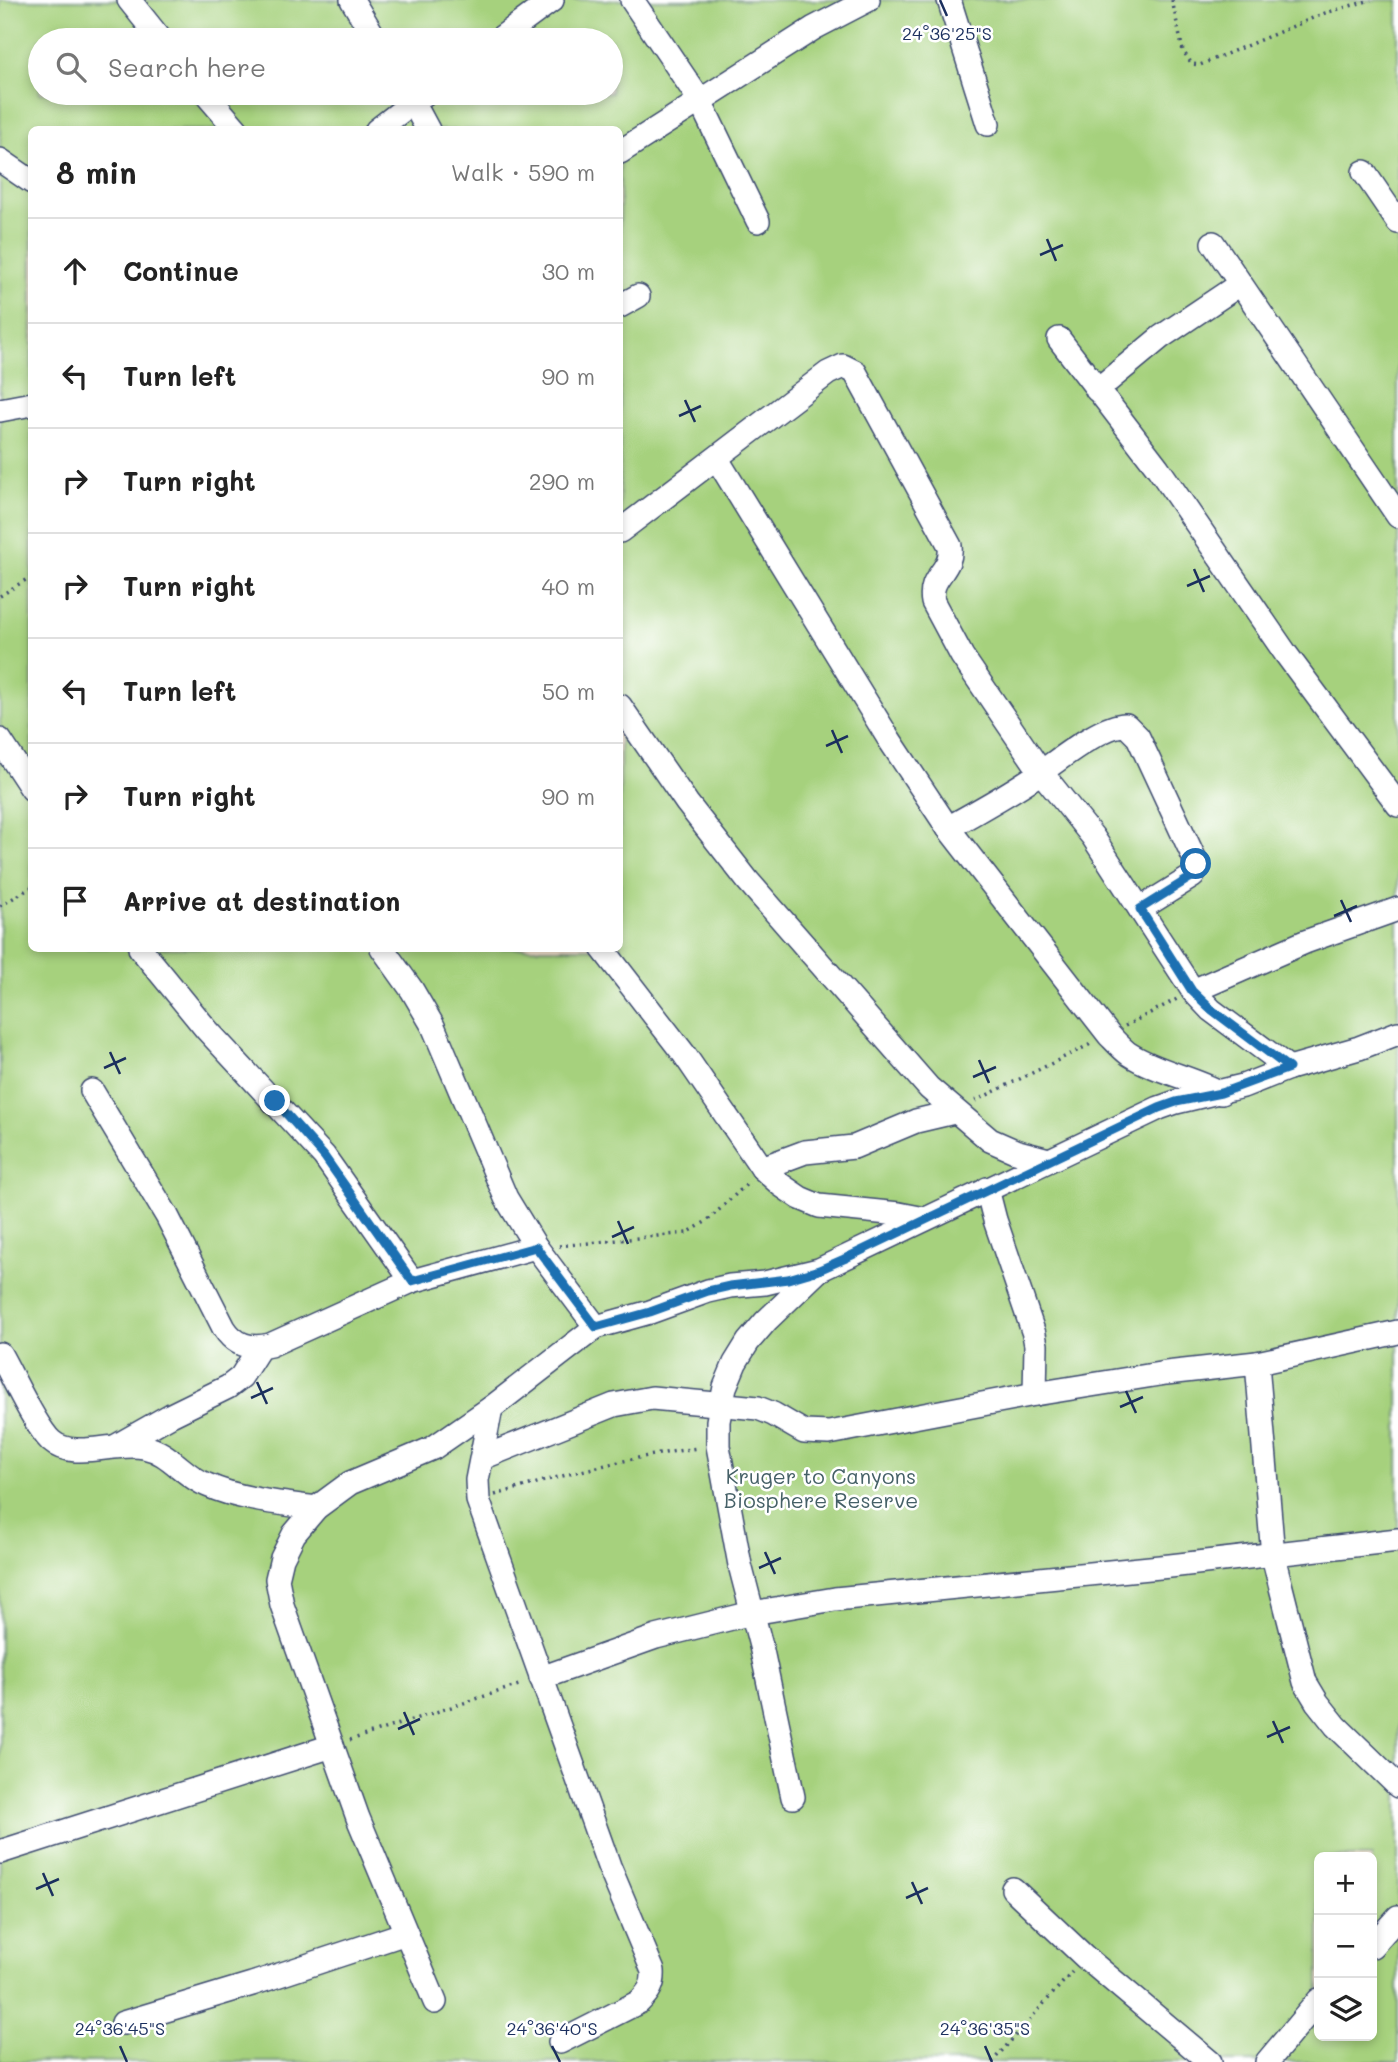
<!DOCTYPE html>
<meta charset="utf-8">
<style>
:root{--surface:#fff;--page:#f2f2f2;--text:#222;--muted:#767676;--line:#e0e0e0}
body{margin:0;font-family:Mali,sans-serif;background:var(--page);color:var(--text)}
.controls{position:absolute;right:21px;bottom:21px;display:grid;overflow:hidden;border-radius:10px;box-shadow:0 4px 10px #0003}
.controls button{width:63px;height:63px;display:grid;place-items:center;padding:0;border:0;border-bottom:2px solid var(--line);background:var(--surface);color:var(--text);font:35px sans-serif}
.stop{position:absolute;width:21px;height:21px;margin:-16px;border:5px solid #1f6fb2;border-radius:50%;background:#fff}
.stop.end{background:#1f6fb2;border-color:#fff;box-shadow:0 2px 7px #0008}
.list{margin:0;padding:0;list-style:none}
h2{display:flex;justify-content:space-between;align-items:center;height:91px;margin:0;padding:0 28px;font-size:30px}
h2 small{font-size:23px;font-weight:400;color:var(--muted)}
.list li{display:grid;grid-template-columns:46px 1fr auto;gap:21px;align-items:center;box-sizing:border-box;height:105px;padding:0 28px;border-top:2px solid var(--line)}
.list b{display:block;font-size:26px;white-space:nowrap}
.list em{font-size:23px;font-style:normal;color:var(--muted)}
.icon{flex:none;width:38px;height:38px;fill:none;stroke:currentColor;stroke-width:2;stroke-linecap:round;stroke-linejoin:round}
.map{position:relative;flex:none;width:1398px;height:2062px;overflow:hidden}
.search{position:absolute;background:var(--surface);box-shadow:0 4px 10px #0003;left:28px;top:28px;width:595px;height:77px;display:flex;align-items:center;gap:18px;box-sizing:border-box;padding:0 24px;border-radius:38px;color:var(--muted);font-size:26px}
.panel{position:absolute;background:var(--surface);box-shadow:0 4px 10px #0003;left:28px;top:126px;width:595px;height:826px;border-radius:10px}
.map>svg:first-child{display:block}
.green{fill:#a6d17d;stroke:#60806e;stroke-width:2;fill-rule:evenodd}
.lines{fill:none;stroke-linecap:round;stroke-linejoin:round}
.minor-casing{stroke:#3c4a6f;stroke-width:26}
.path{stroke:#3c4a6f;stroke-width:3.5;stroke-dasharray:2 5;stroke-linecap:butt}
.minor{stroke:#fff;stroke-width:23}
.route{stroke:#1f6fb2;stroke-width:9}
.ticks{fill:none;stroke:#1b2f5e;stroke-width:2.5}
.labels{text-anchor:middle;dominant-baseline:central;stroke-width:5;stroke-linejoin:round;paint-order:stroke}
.park-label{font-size:21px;fill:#456067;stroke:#fff}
.ticks-label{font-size:18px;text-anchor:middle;fill:#1b2f5e;stroke:#fff;stroke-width:5;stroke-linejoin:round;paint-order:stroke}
</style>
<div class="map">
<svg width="1398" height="2062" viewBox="0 0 1398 2062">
<rect width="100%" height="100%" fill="#fff"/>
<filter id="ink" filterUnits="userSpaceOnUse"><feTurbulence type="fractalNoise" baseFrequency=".0143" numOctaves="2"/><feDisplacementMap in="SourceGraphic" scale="14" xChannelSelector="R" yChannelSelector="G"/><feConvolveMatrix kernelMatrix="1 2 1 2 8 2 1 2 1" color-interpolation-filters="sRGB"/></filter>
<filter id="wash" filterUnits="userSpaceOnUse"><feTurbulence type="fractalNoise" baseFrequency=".00686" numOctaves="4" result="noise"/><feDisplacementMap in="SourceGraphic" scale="28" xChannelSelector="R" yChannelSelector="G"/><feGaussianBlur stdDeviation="1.57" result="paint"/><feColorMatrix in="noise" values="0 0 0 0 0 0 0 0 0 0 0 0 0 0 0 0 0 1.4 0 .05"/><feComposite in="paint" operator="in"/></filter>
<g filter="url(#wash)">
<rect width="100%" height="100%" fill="#f8e5d1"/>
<path class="green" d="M0 0H1398V2062H0ZM40 40H611V93H40ZM32 130H620V948H32ZM1319 1857H1372V2036H1319Z"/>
</g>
<g filter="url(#ink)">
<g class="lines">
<defs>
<g id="minor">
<polyline points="129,0 161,40"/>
<polyline points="352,0 376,40"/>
<polyline points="632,0 699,99 758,221"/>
<polyline points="949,0 988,124"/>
<polyline points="498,40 552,0"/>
<polyline points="205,93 237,130"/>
<polyline points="426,93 413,102 428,130"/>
<polyline points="377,130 413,102 408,93"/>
<polyline points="620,152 814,28 868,0"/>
<polyline points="0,160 32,182"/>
<polyline points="1364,172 1398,222"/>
<polyline points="1213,243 1398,516"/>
<polyline points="620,306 638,296"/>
<polyline points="1059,339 1158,468 1286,654 1398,805"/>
<polyline points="1097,390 1161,337 1240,284"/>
<polyline points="0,410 32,404"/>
<path d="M717 459 889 739 948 828 1109 1035C1115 1041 1122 1049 1129 1054 1157 1072 1191 1077 1221 1093"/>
<path d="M620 531 828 373 843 366 855 372 950 546C953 572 928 575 933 602L962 656 1041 772 1093 837 1193 991 1211 1010 1289 1068"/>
<polyline points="620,706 687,803 748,881 929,1088 990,1140 1015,1151 1049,1160"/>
<polyline points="0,740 32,789"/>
<path d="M948 828C979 810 1012 793 1041 772 1060 759 1103 724 1126 725L1138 737 1197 864 1193 876 1140 909"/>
<polyline points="140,948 207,1030 324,1156 412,1281"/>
<polyline points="382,948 412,990 433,1026 506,1198 536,1247 596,1327"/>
<polyline points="602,948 684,1054 762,1168 781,1185 800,1198 819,1206 899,1214 925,1219"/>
<polyline points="1193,991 1305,942 1398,909"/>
<path d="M92 1091 167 1216 224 1328C235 1345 250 1350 270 1345L412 1281 536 1247"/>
<polyline points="762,1168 805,1152 854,1147 916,1121 954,1112"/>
<polyline points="987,1189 995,1220 1034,1334 1036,1345 1035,1394"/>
<path d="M0 1354C12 1375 35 1426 51 1441 73 1461 116 1441 144 1447 170 1452 183 1476 207 1485 241 1500 280 1503 316 1508"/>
<polyline points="1257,1363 1273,1556 1305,1682 1317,1702 1336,1726 1398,1786"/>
<path d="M491 1408 477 1480 478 1500 609 1866 653 1971C654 1985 649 1992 639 2002L560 2042"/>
<polyline points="118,1445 171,1415 228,1387 241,1377 260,1347"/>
<polyline points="482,1458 614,1405 652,1398 758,1408 773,1414 804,1432 829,1433 1035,1394 1166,1373 1257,1363 1398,1332"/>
<polyline points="541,1678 656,1637 752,1613 835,1599 1170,1566 1398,1540"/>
<polyline points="793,1797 761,1646 740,1565 718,1446 718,1421 725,1387 735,1363 748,1342 766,1321 817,1272"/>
<polyline points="0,1852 332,1746"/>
<polyline points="1013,1889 1085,1957 1210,2062"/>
<polyline points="1372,1946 1398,1917"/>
<polyline points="435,2002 358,1818 282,1605 277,1579 282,1558 294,1534 316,1508 350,1483 433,1448 491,1408 596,1327 650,1312 708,1291 730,1286 765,1283 819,1270 1159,1108 1176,1102 1243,1086 1289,1068 1359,1048 1398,1033"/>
<polyline points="123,2023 252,1984 406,1933"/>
<polyline points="1267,2062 1319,2000"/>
</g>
</defs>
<use href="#minor" class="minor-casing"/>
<g class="path">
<polyline points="1172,0 1183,51 1192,64 1200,65 1325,13 1371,0"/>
<polyline points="0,596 32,576"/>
<polyline points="0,906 32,887"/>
<polyline points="1125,1026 1177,999"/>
<polyline points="975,1101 1093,1043"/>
<polyline points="559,1246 687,1233 707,1221 749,1182"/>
<path d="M495 1495C564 1475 627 1457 699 1448"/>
<polyline points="350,1740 522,1684"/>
<polyline points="992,2062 1072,1972"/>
</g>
<use href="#minor" class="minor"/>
</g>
</g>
<g class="lines" filter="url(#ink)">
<polyline class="route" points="275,1101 324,1156 412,1281 536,1247 596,1327 650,1312 708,1291 730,1286 788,1279 819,1270 844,1259 1159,1108 1176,1102 1221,1093 1289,1068 1212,1010 1192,991 1140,909 1193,876 1196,864"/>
</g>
<path class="ticks" d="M940 0 947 16M1047 239 1056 261M1040 255 1063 245M685 400 695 422M679 416 701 406M1194 569 1204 592M1187 586 1210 576M832 730 842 753M826 746 848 736M1341 900 1351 922M1334 916 1357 906M110 1052 120 1074M979 1060 989 1083M104 1068 126 1058M973 1077 996 1067M618 1221 628 1244M612 1237 634 1227M257 1382 267 1404M1126 1391 1136 1413M251 1398 273 1388M1120 1407 1143 1397M765 1552 775 1574M759 1568 781 1558M404 1712 414 1735M1273 1721 1283 1743M398 1729 420 1719M1267 1737 1290 1727M43 1873 53 1896M912 1882 922 1904M36 1889 59 1879M906 1898 928 1888M120 2046 127 2062M552 2046 560 2062M985 2046 992 2062"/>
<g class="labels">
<g class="park-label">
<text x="821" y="1475">Kruger to Canyons<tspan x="821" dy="24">Biosphere Reserve</tspan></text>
</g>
</g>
<g class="ticks-label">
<text x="947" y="40">24°36'25"S</text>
<text x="120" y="2035">24°36'45"S</text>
<text x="552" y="2035">24°36'40"S</text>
<text x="985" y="2035">24°36'35"S</text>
</g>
</svg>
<div class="controls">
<button>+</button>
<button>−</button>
<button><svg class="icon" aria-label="layers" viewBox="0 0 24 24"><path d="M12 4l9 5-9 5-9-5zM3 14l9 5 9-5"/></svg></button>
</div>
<div class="stop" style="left:1196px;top:864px"></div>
<div class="stop end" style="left:275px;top:1101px"></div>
<div class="search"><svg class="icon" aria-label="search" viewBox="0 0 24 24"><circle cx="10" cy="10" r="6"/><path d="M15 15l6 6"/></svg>Search here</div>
<section class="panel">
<h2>8 min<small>Walk · 590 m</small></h2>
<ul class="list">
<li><svg class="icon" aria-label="ahead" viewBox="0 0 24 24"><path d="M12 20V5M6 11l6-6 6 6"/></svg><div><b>Continue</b></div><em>30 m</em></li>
<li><svg class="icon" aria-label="left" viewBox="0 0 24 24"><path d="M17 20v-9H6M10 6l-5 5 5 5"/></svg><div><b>Turn left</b></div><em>90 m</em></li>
<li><svg class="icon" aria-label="right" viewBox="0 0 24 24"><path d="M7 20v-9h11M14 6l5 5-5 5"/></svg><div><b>Turn right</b></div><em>290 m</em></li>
<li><svg class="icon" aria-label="right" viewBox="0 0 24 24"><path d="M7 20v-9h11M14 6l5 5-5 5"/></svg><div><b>Turn right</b></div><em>40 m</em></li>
<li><svg class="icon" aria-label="left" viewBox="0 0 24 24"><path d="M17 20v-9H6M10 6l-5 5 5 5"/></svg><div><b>Turn left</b></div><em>50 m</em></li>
<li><svg class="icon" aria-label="right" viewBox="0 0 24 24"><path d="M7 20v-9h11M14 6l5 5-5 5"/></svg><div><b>Turn right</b></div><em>90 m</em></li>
<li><svg class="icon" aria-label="arrive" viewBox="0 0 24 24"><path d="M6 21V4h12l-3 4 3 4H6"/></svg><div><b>Arrive at destination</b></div></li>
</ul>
</section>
</div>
